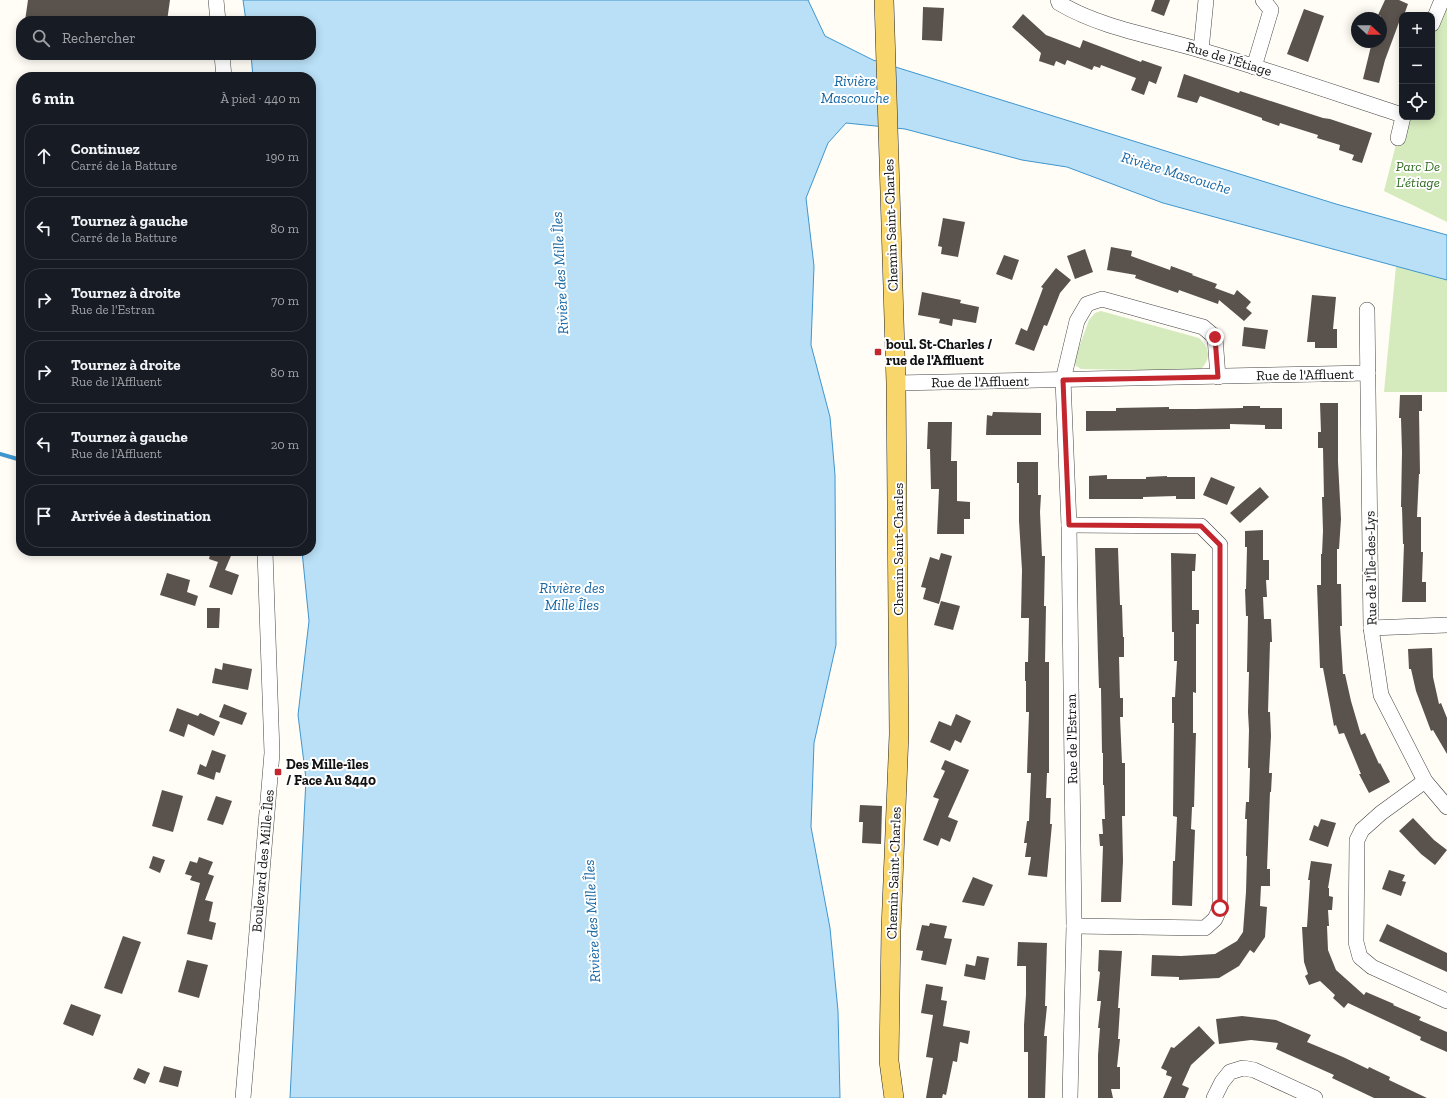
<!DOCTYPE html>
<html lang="fr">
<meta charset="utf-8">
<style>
:root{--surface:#171b24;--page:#20242c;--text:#f1f3f6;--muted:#9ea1a6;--line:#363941}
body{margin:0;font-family:"Zilla Slab",serif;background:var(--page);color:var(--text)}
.controls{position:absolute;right:12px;top:12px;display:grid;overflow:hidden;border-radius:8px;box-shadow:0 2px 10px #0003}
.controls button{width:36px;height:36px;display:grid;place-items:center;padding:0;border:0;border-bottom:1px solid var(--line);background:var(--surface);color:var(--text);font:20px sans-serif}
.compass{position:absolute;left:1351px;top:12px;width:36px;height:36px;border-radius:50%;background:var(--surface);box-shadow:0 2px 10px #0003;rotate:112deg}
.stop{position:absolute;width:12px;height:12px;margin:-9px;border:3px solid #c4262e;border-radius:50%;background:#fff}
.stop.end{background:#c4262e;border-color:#fff;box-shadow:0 1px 4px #0008}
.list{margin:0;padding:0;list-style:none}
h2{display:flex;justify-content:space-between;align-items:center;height:52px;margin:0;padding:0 16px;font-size:17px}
h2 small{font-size:13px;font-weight:400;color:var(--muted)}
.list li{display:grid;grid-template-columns:26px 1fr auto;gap:12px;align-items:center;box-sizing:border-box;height:64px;margin:0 8px 8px;padding:0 8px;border:1px solid var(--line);border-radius:16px}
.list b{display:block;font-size:15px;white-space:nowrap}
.list p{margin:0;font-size:13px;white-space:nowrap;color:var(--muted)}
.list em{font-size:13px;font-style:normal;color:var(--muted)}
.icon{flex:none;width:22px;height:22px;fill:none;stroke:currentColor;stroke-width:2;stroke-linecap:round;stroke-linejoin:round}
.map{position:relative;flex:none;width:1447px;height:1098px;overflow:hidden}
.search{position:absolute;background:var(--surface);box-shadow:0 2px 10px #0003;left:16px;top:16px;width:300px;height:44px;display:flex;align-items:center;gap:10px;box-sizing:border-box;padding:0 14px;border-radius:16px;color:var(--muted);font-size:15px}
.panel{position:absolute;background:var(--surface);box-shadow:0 2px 10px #0003;left:16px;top:72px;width:300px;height:484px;border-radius:16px}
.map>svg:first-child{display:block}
.green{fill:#d5ebbd}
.water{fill:#b9e0f7;stroke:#3f96cf}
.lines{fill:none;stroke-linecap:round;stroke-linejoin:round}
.stream{stroke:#3f96cf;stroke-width:4}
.building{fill:#5a524d}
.minor-casing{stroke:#444;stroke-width:16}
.major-casing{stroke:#222;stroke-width:20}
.minor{stroke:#fff;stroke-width:15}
.major{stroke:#f9d66b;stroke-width:19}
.route{stroke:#c4262e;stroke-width:5}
.poi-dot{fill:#c4262e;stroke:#fff;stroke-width:1.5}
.labels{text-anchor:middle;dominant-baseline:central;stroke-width:4;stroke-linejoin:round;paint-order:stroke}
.street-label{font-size:14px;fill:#111;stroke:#fff}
.park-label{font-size:14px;font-style:italic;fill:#2f6b1f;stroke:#fff}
.poi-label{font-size:14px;font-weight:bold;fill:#111;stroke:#fff;text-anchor:start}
.water-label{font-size:15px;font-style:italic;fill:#1768a6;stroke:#fff}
</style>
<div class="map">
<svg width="1447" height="1098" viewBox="0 0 1447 1098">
<rect width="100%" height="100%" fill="#fffdf5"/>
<g class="green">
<polygon points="1447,0 1447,222 1384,191 1403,117 1432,117 1432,24"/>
<polygon points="1396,266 1447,280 1447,392 1384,392"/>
<path d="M1101 311 1199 338C1211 349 1211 360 1199 371L1081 369 1075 365 1074 361 1089 320 1095 313Z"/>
</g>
<polygon class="water" points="243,0 808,0 825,36 873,60 1336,204 1447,235 1447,280 1163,203 1067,167 1022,160 905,129 846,123 828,143 806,198 814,266 811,345 830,417 835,475 836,645 814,743 811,827 830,928 838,1011 840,1098 290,1098 306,779 298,715 309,621 302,551 311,551 311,77 253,77 251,55 311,55 311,21 246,21"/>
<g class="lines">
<polyline class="stream" points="0,454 21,460"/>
</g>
<g class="building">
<polygon points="28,0 170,0 167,21 25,21"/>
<polygon points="1155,0 1170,0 1164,16 1151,11"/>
<polygon points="1385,0 1399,0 1408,4 1404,15 1401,17 1385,60 1379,83 1363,79 1372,42 1381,42 1381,16 1378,15"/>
<polygon points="923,7 944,8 942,41 922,40"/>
<polygon points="1304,9 1324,16 1308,62 1287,54"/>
<polygon points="1023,14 1046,35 1080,48 1083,40 1141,62 1142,60 1162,67 1156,84 1149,81 1144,95 1131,90 1136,78 1101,65 1100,68 1094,66 1092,70 1067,60 1065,65 1056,61 1054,66 1039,61 1041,53 1012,27"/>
<polygon points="1184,74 1239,93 1240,91 1323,118 1330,119 1372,133 1362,163 1352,160 1354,155 1339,150 1340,145 1317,138 1318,135 1280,123 1279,126 1262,120 1262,118 1200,96 1197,103 1177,97"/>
<polygon points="943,218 965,222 958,257 941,254 942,247 938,246"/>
<polygon points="1111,247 1132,251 1131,256 1170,270 1171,266 1193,274 1192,275 1217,284 1215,288 1234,295 1237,290 1251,302 1246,308 1252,313 1244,321 1219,300 1218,304 1179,290 1178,293 1135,278 1136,275 1107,270"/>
<polygon points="1085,249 1093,272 1075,279 1067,256"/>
<polygon points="1004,255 1019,260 1012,280 996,274"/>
<polygon points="1056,268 1071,280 1060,293 1047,326 1044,325 1034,351 1015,344 1021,328 1027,331 1043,288 1041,287"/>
<polygon points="922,292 961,300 960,303 979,307 976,323 953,319 952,326 939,323 940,319 918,315"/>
<polygon points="1312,295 1336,297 1333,329 1337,329 1337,348 1315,348 1315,342 1307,342"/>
<polygon points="1244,327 1268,330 1265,349 1242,346"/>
<polygon points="1400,395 1422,395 1422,411 1419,411 1420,474 1419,474 1417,517 1421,517 1421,552 1423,552 1422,582 1426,582 1426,602 1402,602 1404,544 1403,544 1402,507 1401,507 1402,452 1401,418 1399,418"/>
<polygon points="1320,403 1338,403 1338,462 1341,519 1339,549 1337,549 1337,584 1341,584 1342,626 1340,626 1343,674 1345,674 1351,701 1361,735 1365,733 1379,764 1380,763 1390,782 1369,793 1359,774 1361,774 1344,733 1339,734 1336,725 1334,726 1323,668 1320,668 1317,585 1321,585 1321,554 1322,554 1323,531 1322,497 1324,497 1323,448 1318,448 1318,432 1321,432"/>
<polygon points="1243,406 1260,406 1260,408 1282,408 1282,429 1265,429 1265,425 1230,424 1230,429 1086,431 1086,411 1116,411 1116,408 1169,407 1169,409 1196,409 1243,408"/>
<polygon points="993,412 1041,413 1041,435 986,435 987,415 992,416"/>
<polygon points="928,422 952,422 951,461 957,461 957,501 970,502 970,519 964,519 964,534 937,534 939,489 931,489 930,449 927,449"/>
<polygon points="1017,462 1038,462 1038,495 1041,495 1040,512 1042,556 1045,556 1044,606 1046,606 1045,662 1049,662 1049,773 1047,773 1046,798 1051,798 1050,824 1052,824 1047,877 1028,875 1031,857 1025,857 1027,843 1024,843 1027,821 1029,821 1031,773 1027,773 1029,712 1026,712 1026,681 1025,681 1025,662 1028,662 1029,618 1021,618 1022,570 1019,521 1019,483 1017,483"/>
<polygon points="1107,475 1107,479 1146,479 1146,477 1167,476 1167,477 1195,477 1195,499 1176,499 1176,496 1143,497 1143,499 1089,499 1089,476"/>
<polygon points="1211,477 1235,487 1227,505 1203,495"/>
<polygon points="1260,487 1269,497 1240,523 1230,513"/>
<polygon points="1263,530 1263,560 1269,560 1269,580 1266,580 1267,597 1263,597 1264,619 1271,619 1272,642 1270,642 1268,712 1270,712 1271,736 1269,773 1272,773 1271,792 1270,792 1267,869 1270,869 1270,886 1261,886 1260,906 1267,907 1265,937 1254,953 1250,950 1239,966 1219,978 1179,980 1179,977 1151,976 1152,955 1181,956 1215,954 1237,941 1243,932 1246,892 1247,856 1246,856 1247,819 1245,819 1246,802 1249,802 1250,768 1248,768 1249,730 1248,712 1249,672 1247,672 1248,616 1246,616 1245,589 1246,589 1247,547 1245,547 1245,531"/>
<polygon points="1095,548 1118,548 1120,605 1122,605 1123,637 1124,637 1124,657 1119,657 1120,698 1123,698 1123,717 1120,717 1122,763 1125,763 1125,816 1122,816 1123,861 1121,902 1101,902 1103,846 1100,846 1099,834 1103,834 1102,819 1105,819 1104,785 1103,785 1103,753 1102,753 1101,688 1099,688 1098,658"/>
<polygon points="211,551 233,551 225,570 239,575 232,595 209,587 218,562 209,559"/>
<polygon points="941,553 952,556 939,604 923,599 926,588 921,587 930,557 939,560"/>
<polygon points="1171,553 1196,554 1195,571 1192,571 1192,610 1199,610 1199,624 1196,624 1196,693 1193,692 1193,733 1196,733 1194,807 1192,807 1191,829 1195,830 1192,906 1172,905 1173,861 1175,861 1177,817 1173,816 1174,723 1172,723 1172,697 1175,697 1177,661 1174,661 1174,632 1172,632"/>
<polygon points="167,573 190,580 187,592 198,596 195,606 160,595"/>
<polygon points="941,601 960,606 953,630 934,625"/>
<polygon points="207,608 220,608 219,628 207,628"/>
<polygon points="1432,648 1433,677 1439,704 1441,703 1447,718 1447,754 1433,730 1431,731 1416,691 1411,669 1409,669 1408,649"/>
<polygon points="223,663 252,669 248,690 212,683 215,668 222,670"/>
<polygon points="224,704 247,713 242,725 219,717"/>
<polygon points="177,708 198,716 200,713 220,722 214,736 188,724 184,737 169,731"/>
<polygon points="956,714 971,721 961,743 955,740 950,751 930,742 939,721 951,726"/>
<polygon points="212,750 226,755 220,773 216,772 214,780 197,774 200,764 206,767"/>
<polygon points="945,760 969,770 948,817 958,821 950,842 941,838 938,846 923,840 939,799 933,797 945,771 941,769"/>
<polygon points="162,790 183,796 173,832 152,826"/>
<polygon points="216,796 232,801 223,825 207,820"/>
<polygon points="860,805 882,806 881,844 862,843 863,822 859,822"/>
<polygon points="1413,818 1434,840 1447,850 1435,865 1421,854 1399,831"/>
<polygon points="1321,819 1336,823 1328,847 1309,840 1314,825 1318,827"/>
<polygon points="153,856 165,860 160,873 149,868"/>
<polygon points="199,857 213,862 208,874 214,876 205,900 213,902 209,921 216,923 212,940 187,934 200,883 190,880 192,876 185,874 190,861 197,863"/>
<polygon points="1311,861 1332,864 1328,888 1329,888 1329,896 1333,897 1332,910 1328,910 1329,926 1327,926 1328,950 1336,970 1364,995 1366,992 1394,1004 1393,1005 1421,1017 1419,1020 1447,1032 1447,1052 1420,1040 1421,1037 1348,1003 1344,1008 1333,998 1335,995 1320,981 1309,985 1305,976 1308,974 1304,962 1302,927 1307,927 1310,880 1308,880"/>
<polygon points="1389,870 1405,875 1402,881 1406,882 1401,896 1382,889"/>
<polygon points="973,877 993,885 984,906 962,902"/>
<polygon points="930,923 947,926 944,938 952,939 946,965 921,960 923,951 916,950 922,925 929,926"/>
<polygon points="1387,924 1447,953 1447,972 1379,941"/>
<polygon points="123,936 141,942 122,994 104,988"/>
<polygon points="1018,942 1047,943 1045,1006 1047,1006 1044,1036 1047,1036 1045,1098 1028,1098 1028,1052 1024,1052 1024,1025 1026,995 1026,966 1017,966"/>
<polygon points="1099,950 1122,951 1118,1008 1120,1008 1118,1039 1120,1039 1117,1067 1120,1067 1120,1089 1111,1089 1113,1098 1098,1098 1098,1055 1100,1028 1098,1028 1101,1001 1097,1001 1100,972 1098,971"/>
<polygon points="977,956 989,958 985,980 964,976 966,964 975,966"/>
<polygon points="187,960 208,965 199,998 178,992"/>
<polygon points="926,984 943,987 941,1000 947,1001 943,1026 970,1031 968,1044 960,1042 957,1062 953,1061 946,1095 943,1094 942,1098 926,1098 933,1058 926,1057 933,1015 921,1013"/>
<polygon points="71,1004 101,1015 93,1036 63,1024"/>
<polygon points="1242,1016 1276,1020 1311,1035 1307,1042 1343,1057 1368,1069 1369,1067 1390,1077 1389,1080 1427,1098 1374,1098 1332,1078 1334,1075 1276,1049 1278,1043 1251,1040 1219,1044 1216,1019"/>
<polygon points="1199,1026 1215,1043 1191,1065 1182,1085 1189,1088 1185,1098 1163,1098 1172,1077 1166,1075 1167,1071 1161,1068 1171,1047 1174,1048"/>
<polygon points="164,1066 182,1071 178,1087 159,1082"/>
<polygon points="138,1068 150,1073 145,1084 133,1079"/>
</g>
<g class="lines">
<defs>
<g id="minor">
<polyline points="216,0 218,21"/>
<path d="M1058 0 1059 3C1101 28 1153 36 1200 50 1268 70 1335 93 1402 115"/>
<polyline points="1432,24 1442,0"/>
<polyline points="1201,50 1206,0"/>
<polyline points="222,55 224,77"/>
<polyline points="1254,67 1271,10 1263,0"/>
<polyline points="1398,138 1403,117"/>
<polyline points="1367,310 1371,628 1381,695 1425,781 1447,807"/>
<polyline points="896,383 1368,373"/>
<polyline points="1069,525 1201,526 1220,545 1220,908 1215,919 1205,928 1074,926"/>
<polyline points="1371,628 1447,625"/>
<polyline points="1425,781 1381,813 1362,830 1357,840 1356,942 1360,957 1372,967 1447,1001"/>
<polyline points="243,1098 272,753 265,551"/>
<polyline points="1070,1098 1074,926 1069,525 1063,380 1077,321 1087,304 1102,299 1203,327 1215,337 1218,377"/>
<polyline points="1214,1098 1222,1082 1230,1072 1243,1068 1254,1070 1315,1098"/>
</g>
<polyline id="major" points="884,0 896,383 899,734 891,930 889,1061 894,1098"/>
</defs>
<use href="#minor" class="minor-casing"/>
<use href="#major" class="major-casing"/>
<use href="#minor" class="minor"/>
<use href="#major" class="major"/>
</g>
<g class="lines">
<polyline class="route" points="1215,337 1218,377 1063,380 1069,525 1201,526 1220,545 1220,908"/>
</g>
<g class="poi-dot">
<rect x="874" y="348" width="8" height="8" rx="2"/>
<rect x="274" y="768" width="8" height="8" rx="2"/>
</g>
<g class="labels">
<g class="street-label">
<text transform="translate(1229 59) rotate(17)">Rue de l'Étiage</text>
<text transform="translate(891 225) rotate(-92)">Chemin Saint-Charles</text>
<text transform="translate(1305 375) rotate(-1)">Rue de l'Affluent</text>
<text transform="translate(980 382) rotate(-1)">Rue de l'Affluent</text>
<text transform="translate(898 549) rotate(-90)">Chemin Saint-Charles</text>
<text transform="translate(1371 568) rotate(-91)">Rue de l'Île-des-Lys</text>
<text transform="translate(1072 739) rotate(-91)">Rue de l'Estran</text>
<text transform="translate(263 861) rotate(-85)">Boulevard des Mille-Îles</text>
<text transform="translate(894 873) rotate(-88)">Chemin Saint-Charles</text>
</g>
<g class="park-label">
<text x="1418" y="166">Parc De<tspan x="1418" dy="16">L'étiage</tspan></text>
</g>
<g class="poi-label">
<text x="886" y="344">boul. St-Charles /<tspan x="886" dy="16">rue de l'Affluent</tspan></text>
<text x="286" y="764">Des Mille-îles<tspan x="286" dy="16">/ Face Au 8440</tspan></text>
</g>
<g class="water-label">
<text x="855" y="81">Rivière<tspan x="855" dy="17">Mascouche</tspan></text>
<text transform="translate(1176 173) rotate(17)">Rivière Mascouche</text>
<text transform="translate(560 273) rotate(-93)">Rivière des Mille Îles</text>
<text x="572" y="588">Rivière des<tspan x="572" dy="17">Mille Îles</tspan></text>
<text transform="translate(592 921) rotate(-93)">Rivière des Mille Îles</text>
</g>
</g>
</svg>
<div class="controls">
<button>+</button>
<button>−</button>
<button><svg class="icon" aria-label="locate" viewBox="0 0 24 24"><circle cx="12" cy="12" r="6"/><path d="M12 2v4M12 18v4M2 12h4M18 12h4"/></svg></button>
</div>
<svg class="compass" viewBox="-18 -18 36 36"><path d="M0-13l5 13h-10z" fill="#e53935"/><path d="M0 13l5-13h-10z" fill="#9ea1a6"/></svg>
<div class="stop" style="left:1220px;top:908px"></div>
<div class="stop end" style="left:1215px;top:337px"></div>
<div class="search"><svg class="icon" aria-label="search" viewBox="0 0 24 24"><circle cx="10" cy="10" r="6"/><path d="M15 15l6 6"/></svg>Rechercher</div>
<section class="panel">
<h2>6 min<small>À pied · 440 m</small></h2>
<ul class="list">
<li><svg class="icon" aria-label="ahead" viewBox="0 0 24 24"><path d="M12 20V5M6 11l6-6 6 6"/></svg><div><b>Continuez</b><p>Carré de la Batture</p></div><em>190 m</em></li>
<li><svg class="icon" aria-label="left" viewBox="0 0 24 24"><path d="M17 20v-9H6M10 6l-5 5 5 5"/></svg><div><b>Tournez à gauche</b><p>Carré de la Batture</p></div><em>80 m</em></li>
<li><svg class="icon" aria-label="right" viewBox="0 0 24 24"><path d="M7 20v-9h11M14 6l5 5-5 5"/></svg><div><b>Tournez à droite</b><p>Rue de l'Estran</p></div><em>70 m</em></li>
<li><svg class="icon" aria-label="right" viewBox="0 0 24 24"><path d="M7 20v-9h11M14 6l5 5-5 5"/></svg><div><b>Tournez à droite</b><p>Rue de l'Affluent</p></div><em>80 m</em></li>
<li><svg class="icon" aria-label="left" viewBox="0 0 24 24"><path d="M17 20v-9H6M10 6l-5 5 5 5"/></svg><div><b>Tournez à gauche</b><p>Rue de l'Affluent</p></div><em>20 m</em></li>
<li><svg class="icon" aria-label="arrive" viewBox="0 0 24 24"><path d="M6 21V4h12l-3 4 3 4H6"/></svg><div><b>Arrivée à destination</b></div></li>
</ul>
</section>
</div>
